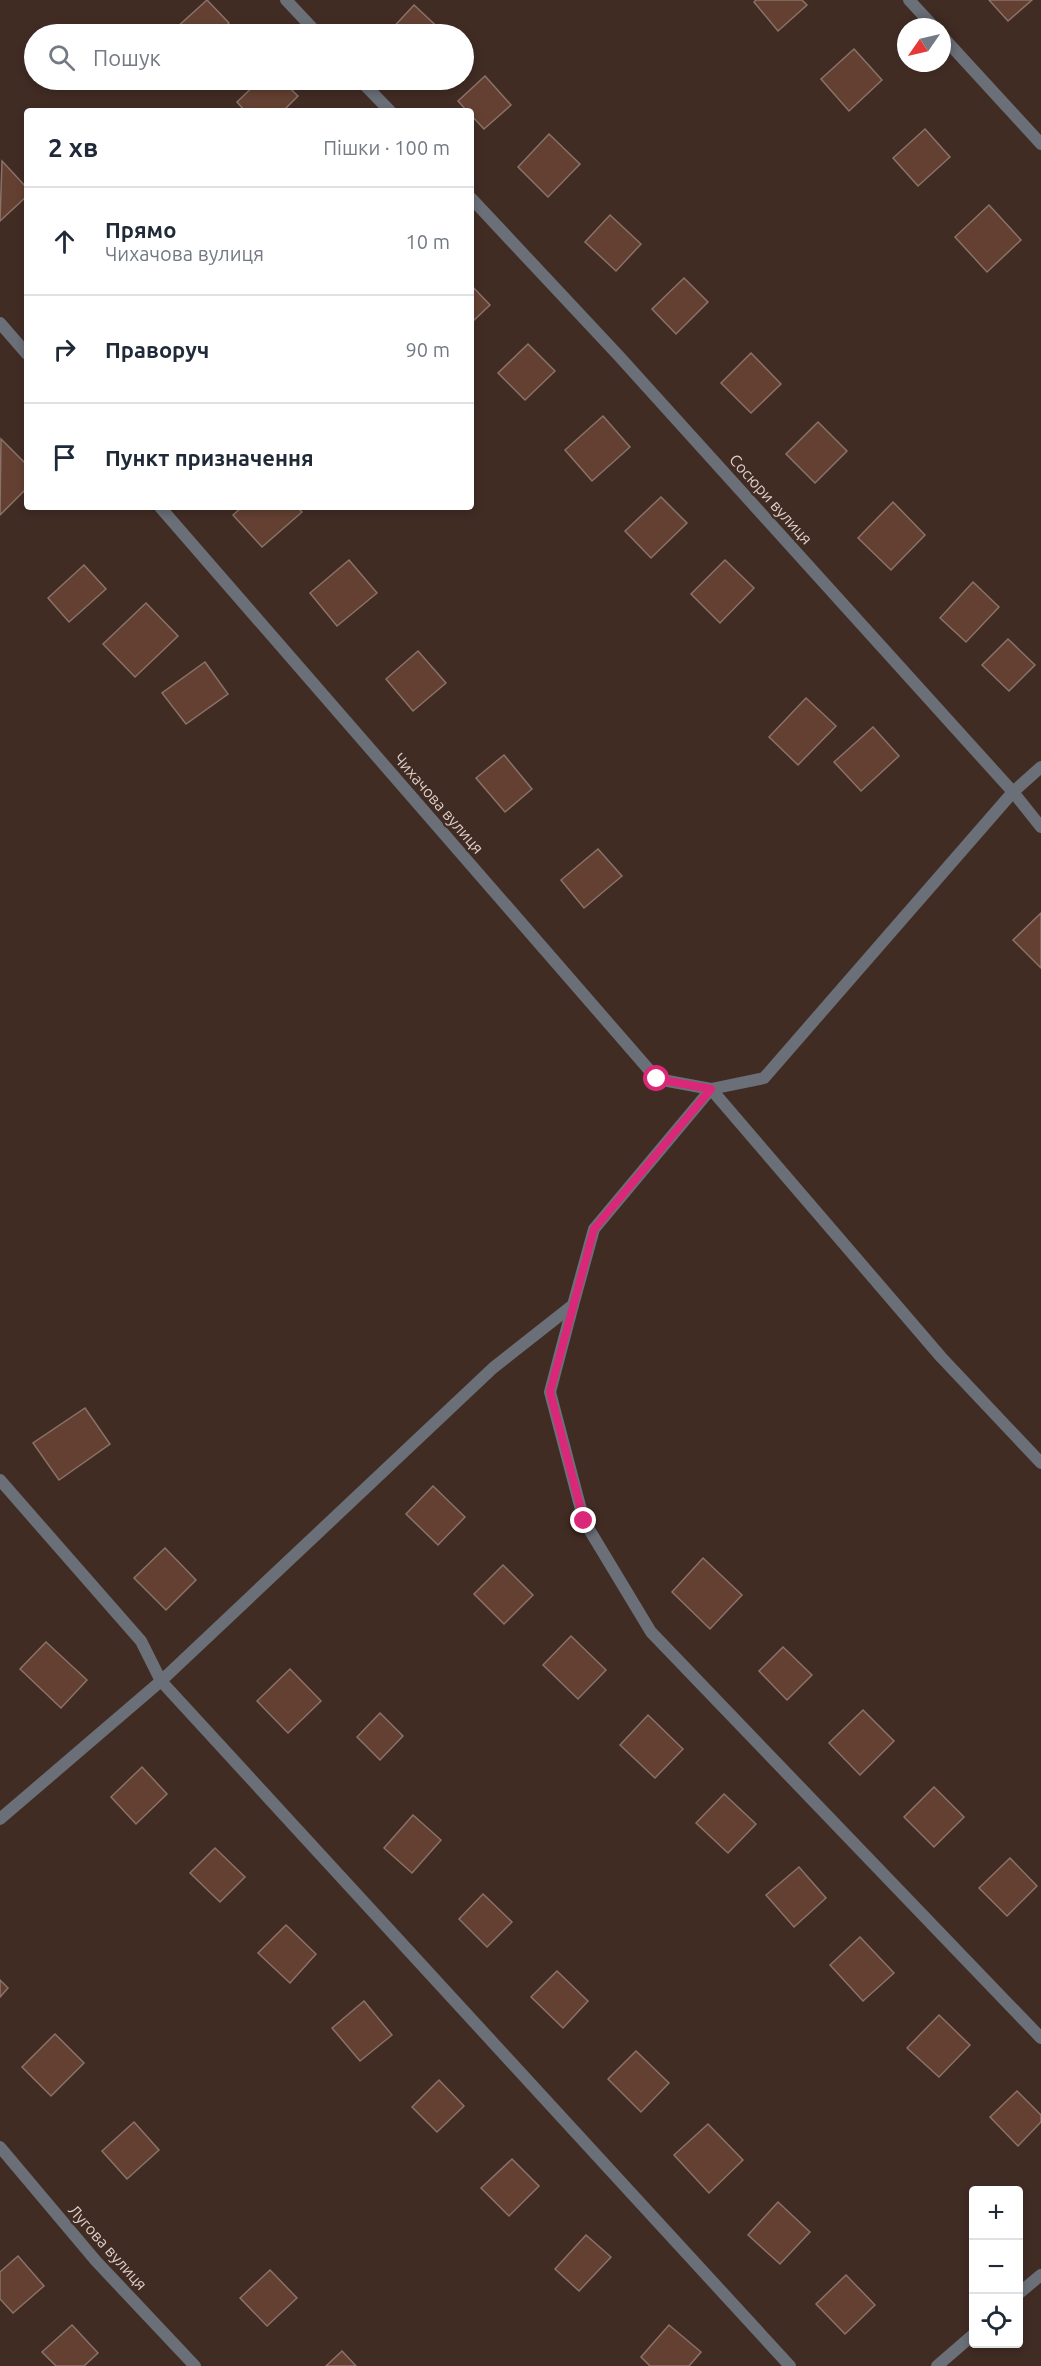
<!DOCTYPE html>
<html lang="uk">
<meta charset="utf-8">
<style>
:root{--surface:#fff;--page:#f2f2f3;--text:#1f2937;--muted:#747a83;--line:#e0e1e3}
body{margin:0;font-family:Ubuntu,sans-serif;background:var(--page);color:var(--text)}
.controls{position:absolute;right:18px;bottom:18px;display:grid;overflow:hidden;border-radius:6px;box-shadow:0 3px 9px #0003}
.controls button{width:54px;height:54px;display:grid;place-items:center;padding:0;border:0;border-bottom:2px solid var(--line);background:var(--surface);color:var(--text);font:30px sans-serif}
.compass{position:absolute;left:897px;top:18px;width:54px;height:54px;border-radius:50%;background:var(--surface);box-shadow:0 3px 9px #0003;rotate:236deg}
.stop{position:absolute;width:18px;height:18px;margin:-14px;border:4px solid #db2777;border-radius:50%;background:#fff}
.stop.end{background:#db2777;border-color:#fff;box-shadow:0 2px 6px #0008}
.list{margin:0;padding:0;list-style:none}
h2{display:flex;justify-content:space-between;align-items:center;height:78px;margin:0;padding:0 24px;font-size:26px}
h2 small{font-size:20px;font-weight:400;color:var(--muted)}
.list li{display:grid;grid-template-columns:39px 1fr auto;gap:18px;align-items:center;box-sizing:border-box;height:108px;padding:0 24px;border-top:2px solid var(--line)}
.list b{display:block;font-size:22px;white-space:nowrap}
.list p{margin:0;font-size:20px;white-space:nowrap;color:var(--muted)}
.list em{font-size:20px;font-style:normal;color:var(--muted)}
.icon{flex:none;width:33px;height:33px;fill:none;stroke:currentColor;stroke-width:2;stroke-linecap:round;stroke-linejoin:round}
.map{position:relative;flex:none;width:1041px;height:2366px;overflow:hidden}
.search{position:absolute;background:var(--surface);box-shadow:0 3px 9px #0003;left:24px;top:24px;width:450px;height:66px;display:flex;align-items:center;gap:15px;box-sizing:border-box;padding:0 21px;border-radius:33px;color:var(--muted);font-size:22px}
.panel{position:absolute;background:var(--surface);box-shadow:0 3px 9px #0003;left:24px;top:108px;width:450px;height:402px;border-radius:6px}
.map>svg:first-child{display:block}
.building{fill:#634032;stroke:#8a7268;stroke-width:1.5}
.lines{fill:none;stroke-linecap:round;stroke-linejoin:round}
.street{stroke:#6a6f78;stroke-width:12}
.route{stroke:#db2777;stroke-width:8}
.labels{text-anchor:middle;dominant-baseline:central;stroke-width:5;stroke-linejoin:round;paint-order:stroke}
.street-label{font-size:16px;fill:#dccec9;stroke:#412c24}
</style>
<div class="map">
<svg width="1041" height="2366" viewBox="0 0 1041 2366">
<rect width="100%" height="100%" fill="#412c24"/>
<g class="building">
<polygon points="207,0 229,23 217,34 180,34 175,29"/>
<polygon points="756,0 802,0 807,5 778,31 754,2"/>
<polygon points="989,0 1032,0 1008,21"/>
<polygon points="414,5 445,34 390,34 388,33"/>
<polygon points="854,49 882,80 849,111 821,79"/>
<polygon points="485,76 511,105 484,129 471,115 471,111 467,111 458,101"/>
<polygon points="260,80 281,80 298,96 283,111 245,111 237,102"/>
<polygon points="925,129 950,157 918,186 893,158"/>
<polygon points="549,134 580,164 548,197 518,167"/>
<polygon points="2,161 27,188 27,196 0,221"/>
<polygon points="989,205 1021,240 987,272 955,237"/>
<polygon points="610,215 641,244 616,271 585,242"/>
<polygon points="684,278 708,302 676,334 652,309"/>
<polygon points="471,285 490,305 471,323"/>
<polygon points="528,344 555,371 525,400 498,373"/>
<polygon points="751,353 781,384 751,413 721,383"/>
<polygon points="603,416 630,447 592,481 565,450"/>
<polygon points="818,422 847,451 815,483 786,454"/>
<polygon points="1,439 27,465 27,488 0,515"/>
<polygon points="661,497 687,523 651,558 625,531"/>
<polygon points="893,502 925,535 891,570 858,538"/>
<polygon points="242,507 297,507 302,512 262,547 233,515"/>
<polygon points="349,560 377,593 337,626 310,593"/>
<polygon points="725,560 754,588 720,623 691,594"/>
<polygon points="84,565 106,589 69,622 48,598"/>
<polygon points="973,582 999,607 966,642 940,618"/>
<polygon points="146,603 178,636 135,677 103,644"/>
<polygon points="1008,639 1035,665 1009,691 982,665"/>
<polygon points="418,651 446,683 413,711 386,679"/>
<polygon points="205,662 228,694 186,724 162,693"/>
<polygon points="806,698 836,726 798,765 769,737"/>
<polygon points="873,727 899,756 861,791 834,762"/>
<polygon points="504,755 532,789 505,812 476,778"/>
<polygon points="598,849 622,876 584,908 561,880"/>
<polygon points="1041,913 1041,968 1013,940"/>
<polygon points="85,1408 110,1444 59,1480 33,1443"/>
<polygon points="433,1486 465,1517 438,1545 406,1514"/>
<polygon points="165,1548 196,1580 166,1610 134,1578"/>
<polygon points="703,1558 742,1595 710,1629 672,1592"/>
<polygon points="503,1565 533,1595 504,1624 474,1594"/>
<polygon points="571,1636 606,1670 578,1699 543,1665"/>
<polygon points="46,1642 87,1680 61,1708 20,1669"/>
<polygon points="783,1647 812,1675 787,1700 759,1671"/>
<polygon points="290,1669 321,1701 288,1733 257,1701"/>
<polygon points="863,1710 894,1741 860,1775 829,1743"/>
<polygon points="380,1713 403,1736 380,1760 357,1737"/>
<polygon points="648,1715 683,1749 655,1778 620,1745"/>
<polygon points="142,1767 167,1794 136,1824 111,1797"/>
<polygon points="934,1787 964,1817 934,1847 904,1817"/>
<polygon points="724,1794 756,1824 728,1853 696,1823"/>
<polygon points="413,1815 441,1840 412,1873 384,1848"/>
<polygon points="215,1848 245,1877 220,1902 190,1873"/>
<polygon points="1010,1858 1037,1886 1007,1916 979,1888"/>
<polygon points="799,1867 826,1898 794,1927 766,1895"/>
<polygon points="483,1894 512,1922 487,1947 459,1919"/>
<polygon points="286,1925 316,1954 290,1983 258,1953"/>
<polygon points="860,1937 894,1973 863,2001 830,1965"/>
<polygon points="557,1971 588,2001 563,2028 531,1997"/>
<polygon points="0,1980 8,1988 0,1997"/>
<polygon points="364,2001 392,2035 360,2061 332,2028"/>
<polygon points="939,2015 970,2045 939,2077 907,2048"/>
<polygon points="55,2034 84,2063 51,2096 22,2067"/>
<polygon points="636,2051 669,2083 641,2112 608,2079"/>
<polygon points="439,2080 464,2106 437,2132 412,2107"/>
<polygon points="1017,2091 1041,2115 1041,2122 1018,2146 990,2117"/>
<polygon points="134,2122 159,2150 127,2179 102,2151"/>
<polygon points="708,2124 743,2160 709,2193 674,2155"/>
<polygon points="512,2159 539,2186 509,2216 481,2188"/>
<polygon points="778,2202 810,2232 780,2264 748,2235"/>
<polygon points="586,2235 611,2257 579,2291 555,2269"/>
<polygon points="18,2256 44,2286 13,2313 0,2299 0,2272"/>
<polygon points="270,2270 297,2298 267,2326 240,2298"/>
<polygon points="846,2275 875,2305 845,2334 816,2304"/>
<polygon points="72,2325 98,2353 84,2366 56,2366 42,2352"/>
<polygon points="669,2325 701,2352 689,2366 650,2366 641,2357"/>
<polygon points="342,2351 356,2366 326,2366"/>
</g>
<g class="lines">
<g class="street">
<polyline points="286,0 318,34"/>
<polyline points="909,0 934,27"/>
<polyline points="942,36 1041,144"/>
<polyline points="360,80 390,111"/>
<polyline points="471,198 618,355 1013,792 1041,827"/>
<polyline points="0,323 27,354"/>
<polyline points="160,507 657,1079 711,1089 941,1357 1041,1463"/>
<polyline points="573,1305 550,1392 584,1521 651,1632 1041,2038"/>
<polyline points="0,1480 141,1641 161,1681 790,2366"/>
<polyline points="0,1819 161,1681 493,1368 573,1305 594,1229 711,1089 764,1078 1013,792 1041,767"/>
<polyline points="0,2147 96,2261 195,2366"/>
<polyline points="1018,2294 1041,2275"/>
<polyline points="937,2366 974,2334"/>
</g>
</g>
<g class="lines">
<polyline class="route" points="584,1521 550,1392 594,1229 711,1089 657,1079"/>
</g>
<g class="labels">
<g class="street-label">
<text transform="translate(771 499) rotate(48)">Сосюри вулиця</text>
<text transform="translate(439 803) rotate(49)">Чихачова вулиця</text>
<text transform="translate(108 2247) rotate(48)">Лугова вулиця</text>
</g>
</g>
</svg>
<div class="controls">
<button>+</button>
<button>−</button>
<button><svg class="icon" aria-label="locate" viewBox="0 0 24 24"><circle cx="12" cy="12" r="6"/><path d="M12 2v4M12 18v4M2 12h4M18 12h4"/></svg></button>
</div>
<svg class="compass" viewBox="-18 -18 36 36"><path d="M0-13l5 13h-10z" fill="#e53935"/><path d="M0 13l5-13h-10z" fill="#747a83"/></svg>
<div class="stop" style="left:657px;top:1079px"></div>
<div class="stop end" style="left:584px;top:1521px"></div>
<div class="search"><svg class="icon" aria-label="search" viewBox="0 0 24 24"><circle cx="10" cy="10" r="6"/><path d="M15 15l6 6"/></svg>Пошук</div>
<section class="panel">
<h2>2 хв<small>Пішки · 100 m</small></h2>
<ul class="list">
<li><svg class="icon" aria-label="ahead" viewBox="0 0 24 24"><path d="M12 20V5M6 11l6-6 6 6"/></svg><div><b>Прямо</b><p>Чихачова вулиця</p></div><em>10 m</em></li>
<li><svg class="icon" aria-label="right" viewBox="0 0 24 24"><path d="M7 20v-9h11M14 6l5 5-5 5"/></svg><div><b>Праворуч</b></div><em>90 m</em></li>
<li><svg class="icon" aria-label="arrive" viewBox="0 0 24 24"><path d="M6 21V4h12l-3 4 3 4H6"/></svg><div><b>Пункт призначення</b></div></li>
</ul>
</section>
</div>
